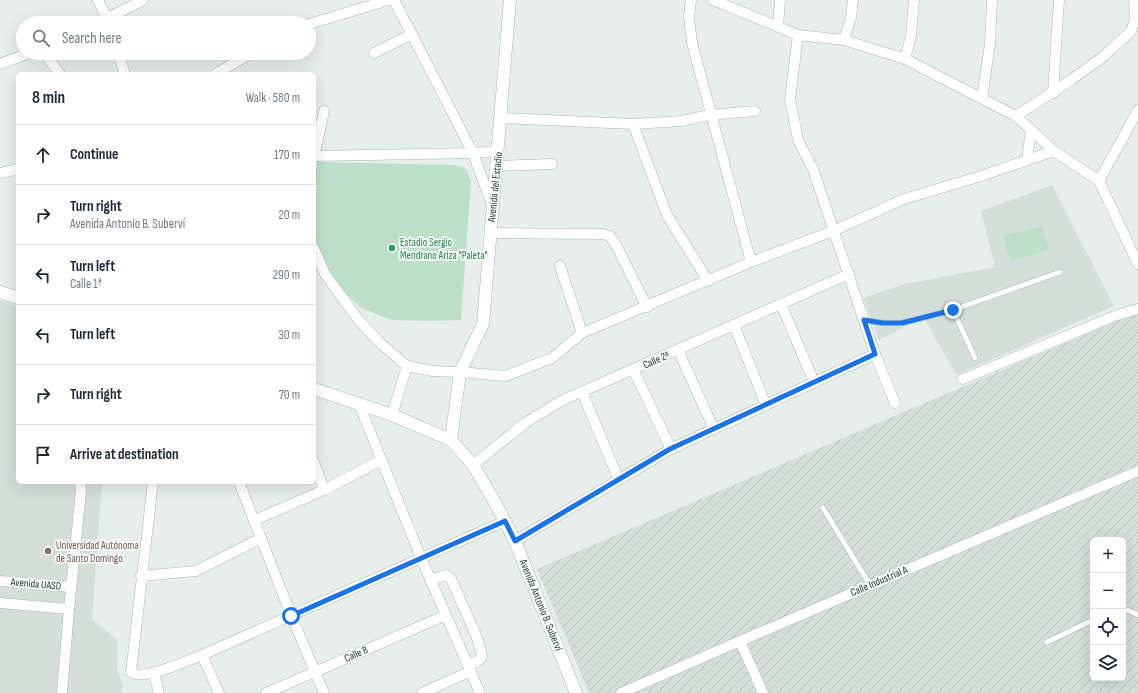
<!DOCTYPE html>
<meta charset="utf-8">
<style>
:root{--surface:#fff;--page:#f6f6f7;--text:#1f2937;--muted:#747a83;--line:#e0e1e3}
body{margin:0;font-family:"Sofia Sans Condensed",sans-serif;background:var(--page);color:var(--text)}
.controls{position:absolute;right:12px;bottom:12px;display:grid;overflow:hidden;border-radius:6px;box-shadow:0 4px 16px #0002}
.controls button{width:36px;height:36px;display:grid;place-items:center;padding:0;border:0;border-bottom:1px solid var(--line);background:var(--surface);color:var(--text);font:20px sans-serif}
.stop{position:absolute;width:12px;height:12px;margin:-9px;border:3px solid #1a73e8;border-radius:50%;background:#fff}
.stop.end{background:#1a73e8;border-color:#fff;box-shadow:0 1px 4px #0008}
.list{margin:0;padding:0;list-style:none}
h2{display:flex;justify-content:space-between;align-items:center;height:52px;margin:0;padding:0 16px;font-size:17px}
h2 small{font-size:13px;font-weight:400;color:var(--muted)}
.list li{display:grid;grid-template-columns:26px 1fr auto;gap:12px;align-items:center;box-sizing:border-box;height:60px;padding:0 16px;border-top:1px solid var(--line)}
.list b{display:block;font-size:15px;white-space:nowrap}
.list p{margin:0;font-size:13px;white-space:nowrap;color:var(--muted)}
.list em{font-size:13px;font-style:normal;color:var(--muted)}
.icon{flex:none;width:22px;height:22px;fill:none;stroke:currentColor;stroke-width:2;stroke-linecap:round;stroke-linejoin:round}
.map{position:relative;flex:none;width:1138px;height:693px;overflow:hidden}
.search{position:absolute;background:var(--surface);box-shadow:0 4px 16px #0002;left:16px;top:16px;width:300px;height:44px;display:flex;align-items:center;gap:10px;box-sizing:border-box;padding:0 14px;border-radius:22px;color:var(--muted);font-size:15px}
.panel{position:absolute;background:var(--surface);box-shadow:0 4px 16px #0002;left:16px;top:72px;width:300px;height:412px;border-radius:6px}
.map>svg:first-child{display:block}
.built{fill:#d4dfda}
.industrial{fill:url(#industrial-furrows);fill-rule:evenodd}
.grass{fill:#bfe0c8}
.lines{fill:none;stroke-linecap:round;stroke-linejoin:round}
.lane-casing{stroke:#a8b8b2;stroke-width:6}
.street-casing{stroke:#a8b8b2;stroke-width:11}
.secondary-casing{stroke:#a4bbb3;stroke-width:13}
.lane{stroke:#fff;stroke-width:5}
.street{stroke:#fff;stroke-width:10}
.secondary{stroke:#fff;stroke-width:12}
.route{stroke:#1a73e8;stroke-width:5}
.leisure-dot{fill:#2e9e5b;stroke:#f7fbf9;stroke-width:1.5}
.education-dot{fill:#8d6e63;stroke:#f7fbf9;stroke-width:1.5}
.labels{text-anchor:middle;dominant-baseline:central;stroke-width:3.5;stroke-linejoin:round;paint-order:stroke}
.street-label{font-size:11px;fill:#24423a;stroke:#f7fbf9}
.leisure-label{font-size:11px;fill:#27864d;stroke:#f7fbf9;text-anchor:start}
.education-label{font-size:11px;fill:#785e54;stroke:#f7fbf9;text-anchor:start}
</style>
<div class="map">
<svg width="1138" height="693" viewBox="0 0 1138 693">
<defs>
<pattern id="industrial-furrows" width="10" height="10" patternUnits="userSpaceOnUse"><rect width="10" height="10" fill="#d4dfda"/><path d="M-1 1l2-2M0 10L10 0M9 11l2-2" fill="none" stroke="#b6c1bc"/></pattern>
</defs>
<rect width="100%" height="100%" fill="#e6efeb"/>
<g class="built">
<polygon points="1052,185 1114,306 956,375 924,317 879,340 863,298 905,284 995,267 981,211"/>
<polygon points="0,300 18,306 18,482 102,482 92,619 117,640 117,670 123,685 122,693 0,693"/>
</g>
<path class="industrial" d="M1138 312V693H589L537 569ZM1093 540H1123V678H1093Z"/>
<g class="grass">
<polygon points="317,162 455,165 466,169 471,181 461,320 427,321 391,320 361,308 345,293 331,275 314,238 314,187"/>
<polygon points="1042,226 1049,250 1010,261 1003,236"/>
</g>
<g class="lines">
<defs>
<g id="lane">
<polyline points="953,310 975,358"/>
<polyline points="864,320 883,323 902,323 953,310 1060,272"/>
<polyline points="823,508 870,585"/>
<polyline points="1123,611 1127,610 1138,615"/>
<polyline points="1047,642 1093,620"/>
</g>
<g id="street">
<polyline points="98,0 109,23"/>
<polyline points="394,0 473,153 492,205"/>
<polyline points="691,0 689,17 692,43 751,262"/>
<polyline points="713,0 798,35 844,40 905,59 1016,116 1054,151 1099,181 1138,264"/>
<polyline points="98,23 143,0"/>
<polyline points="309,24 389,0"/>
<polyline points="778,26 780,0"/>
<polyline points="798,35 790,99 798,140 813,169 875,354 895,403"/>
<polyline points="844,40 851,18 853,0"/>
<polyline points="44,53 60,74"/>
<polyline points="118,53 125,74"/>
<polyline points="374,53 412,34"/>
<polyline points="905,59 911,36 914,0"/>
<polyline points="0,64 29,53"/>
<polyline points="215,74 252,53"/>
<polyline points="1053,93 1059,0"/>
<polyline points="982,98 990,44 992,0"/>
<polyline points="1016,116 1071,80 1104,56 1131,31 1135,20 1134,0"/>
<polyline points="501,118 633,124 681,121 710,115 755,111"/>
<polyline points="633,124 667,215 708,281"/>
<polyline points="314,156 473,153 498,151"/>
<polyline points="314,157 324,111"/>
<polyline points="1027,160 1031,130"/>
<polyline points="497,166 552,164"/>
<polyline points="0,173 18,169"/>
<polyline points="1099,181 1138,110"/>
<polyline points="490,233 603,234 610,236 617,247 647,307"/>
<polyline points="314,249 325,274 357,318 379,342 407,366 433,371 460,372 505,376 552,358 582,333 751,262 833,231 904,199 981,176 1054,151"/>
<polyline points="560,266 582,333"/>
<polyline points="781,304 814,382"/>
<polyline points="734,325 766,405"/>
<polyline points="678,350 714,429"/>
<polyline points="633,369 671,449"/>
<polyline points="963,379 1117,315 1138,309"/>
<polyline points="582,392 618,478"/>
<polyline points="359,404 421,558 480,693"/>
<polyline points="392,415 407,366"/>
<polyline points="314,462 324,490"/>
<polyline points="473,465 525,423 563,400 849,274"/>
<path d="M153 482 131 672C141 682 189 660 202 655L505 521"/>
<polyline points="239,482 291,615 324,693"/>
<polyline points="255,520 324,490 381,460"/>
<polyline points="515,541 671,449 875,354"/>
<polyline points="141,576 196,571 261,538"/>
<polyline points="430,580 446,575 451,579 476,635 481,651 482,657 478,661 468,665"/>
<polyline points="0,581 71,587"/>
<polyline points="0,603 69,609"/>
<polyline points="740,641 763,693"/>
<polyline points="202,655 219,693"/>
<polyline points="154,673 159,693"/>
<polyline points="62,693 69,609 81,491 80,482"/>
<polyline points="266,693 446,615"/>
<polyline points="422,693 471,671"/>
<polyline points="621,693 740,641 1138,471"/>
</g>
<g id="secondary">
<polyline points="0,292 18,298"/>
<polyline points="314,389 392,415 451,440 473,465 497,506 515,541 576,693"/>
<polyline points="451,440 460,372 483,324 510,0"/>
</g>
</defs>
<use href="#lane" class="lane-casing"/>
<use href="#street" class="street-casing"/>
<use href="#secondary" class="secondary-casing"/>
<use href="#lane" class="lane"/>
<use href="#street" class="street"/>
<use href="#secondary" class="secondary"/>
</g>
<g class="lines">
<polyline class="route" points="291,616 505,521 515,541 670,449 875,354 864,320 883,323 902,323 953,310"/>
</g>
<circle class="leisure-dot" cx="392" cy="248" r="4"/>
<circle class="education-dot" cx="48" cy="551" r="4"/>
<g class="labels">
<g class="street-label">
<text transform="translate(495 187) rotate(-84)">Avenida del Estadio</text>
<text transform="translate(656 360) rotate(-24)">Calle 2ª</text>
<text transform="translate(879 581) rotate(-23)">Calle Industrial A</text>
<text transform="translate(36 584) rotate(5)">Avenida UASD</text>
<text transform="translate(541 605) rotate(68)">Avenida Antonio B. Suberví</text>
<text transform="translate(356 654) rotate(-24)">Calle B</text>
</g>
<g class="leisure-label">
<text x="400" y="242">Estadio Sergio<tspan x="400" dy="13">Mendrano Ariza "Paleta"</tspan></text>
</g>
<g class="education-label">
<text x="56" y="545">Universidad Autónoma<tspan x="56" dy="13">de Santo Domingo</tspan></text>
</g>
</g>
</svg>
<div class="controls">
<button>+</button>
<button>−</button>
<button><svg class="icon" aria-label="locate" viewBox="0 0 24 24"><circle cx="12" cy="12" r="6"/><path d="M12 2v4M12 18v4M2 12h4M18 12h4"/></svg></button>
<button><svg class="icon" aria-label="layers" viewBox="0 0 24 24"><path d="M12 4l9 5-9 5-9-5zM3 14l9 5 9-5"/></svg></button>
</div>
<div class="stop" style="left:291px;top:616px"></div>
<div class="stop end" style="left:953px;top:310px"></div>
<div class="search"><svg class="icon" aria-label="search" viewBox="0 0 24 24"><circle cx="10" cy="10" r="6"/><path d="M15 15l6 6"/></svg>Search here</div>
<section class="panel">
<h2>8 min<small>Walk · 580 m</small></h2>
<ul class="list">
<li><svg class="icon" aria-label="ahead" viewBox="0 0 24 24"><path d="M12 20V5M6 11l6-6 6 6"/></svg><div><b>Continue</b></div><em>170 m</em></li>
<li><svg class="icon" aria-label="right" viewBox="0 0 24 24"><path d="M7 20v-9h11M14 6l5 5-5 5"/></svg><div><b>Turn right</b><p>Avenida Antonio B. Suberví</p></div><em>20 m</em></li>
<li><svg class="icon" aria-label="left" viewBox="0 0 24 24"><path d="M17 20v-9H6M10 6l-5 5 5 5"/></svg><div><b>Turn left</b><p>Calle 1ª</p></div><em>290 m</em></li>
<li><svg class="icon" aria-label="left" viewBox="0 0 24 24"><path d="M17 20v-9H6M10 6l-5 5 5 5"/></svg><div><b>Turn left</b></div><em>30 m</em></li>
<li><svg class="icon" aria-label="right" viewBox="0 0 24 24"><path d="M7 20v-9h11M14 6l5 5-5 5"/></svg><div><b>Turn right</b></div><em>70 m</em></li>
<li><svg class="icon" aria-label="arrive" viewBox="0 0 24 24"><path d="M6 21V4h12l-3 4 3 4H6"/></svg><div><b>Arrive at destination</b></div></li>
</ul>
</section>
</div>
